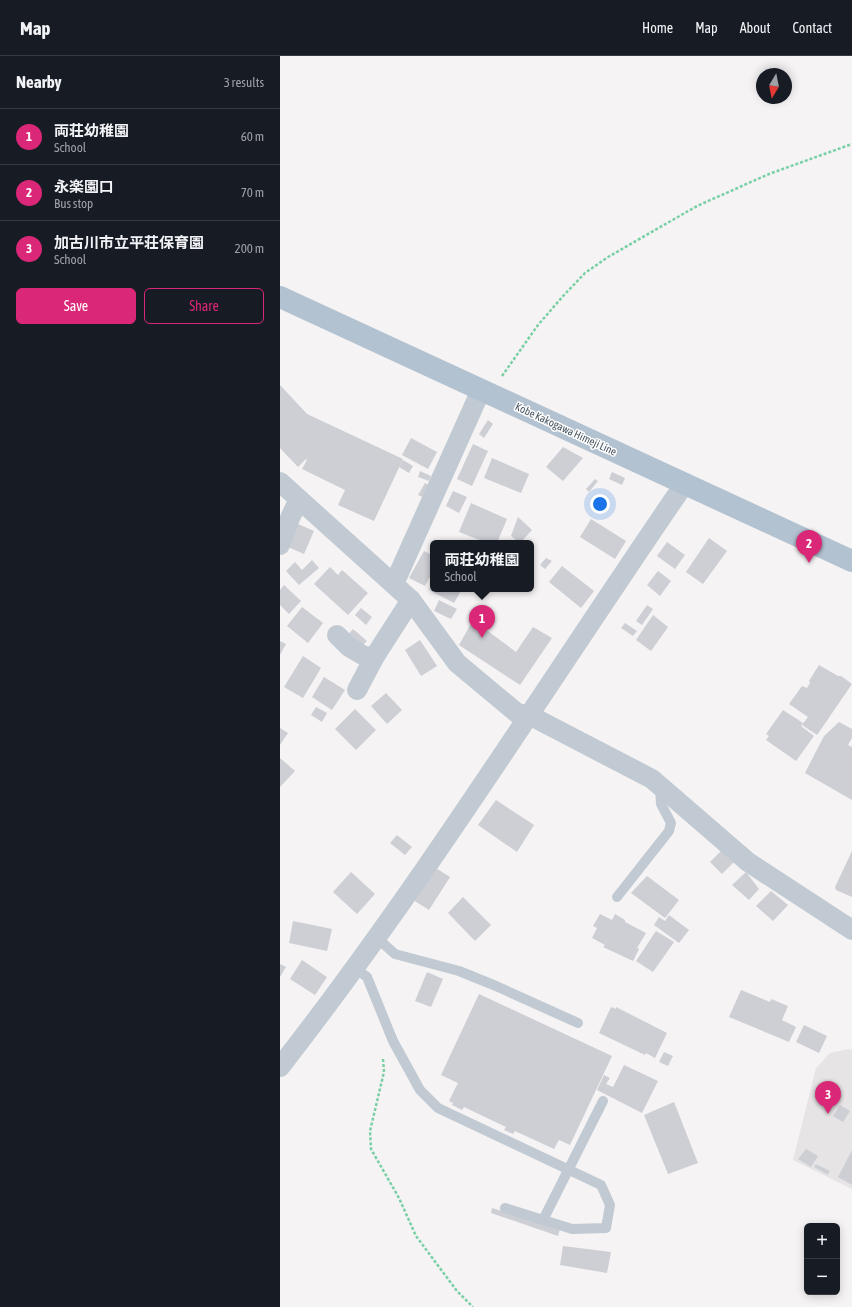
<!DOCTYPE html>
<meta charset="utf-8">
<style>
:root{--surface:#171b24;--page:#20242c;--text:#f1f3f6;--muted:#9ea1a6;--line:#363941;--accent:#db2777}
body{margin:0;font-family:"Asap Condensed","Noto Sans JP",sans-serif;background:var(--page);color:var(--text)}
.controls{position:absolute;right:12px;bottom:12px;display:grid;overflow:hidden;border-radius:6px;box-shadow:0 2px 10px #0003}
.controls button{width:36px;height:36px;display:grid;place-items:center;padding:0;border:0;border-bottom:1px solid var(--line);background:var(--surface);color:var(--text);font:20px sans-serif}
.compass{position:absolute;left:476px;top:12px;width:36px;height:36px;border-radius:50%;background:var(--surface);box-shadow:0 2px 10px #0003;rotate:190deg}
.you{position:absolute;left:320px;top:448px;width:14px;height:14px;margin:-10px;border:3px solid #fff;border-radius:50%;background:#1a73e8;box-shadow:0 0 0 6px #1a73e833}
.badge{display:grid;place-items:center;width:26px;height:26px;border-radius:50%;background:var(--accent);color:#fff;font-size:13px;font-weight:700}
.pin{position:absolute;translate:-50% -33px;filter:drop-shadow(0 1px 2px #0008)}
.pin::after{content:'';position:absolute;top:21px;width:14px;height:12px;background:inherit;clip-path:polygon(0 0,100% 0,50% 100%)}
.popup{position:absolute;left:150px;top:484px;width:104px;height:52px;box-sizing:border-box;display:grid;place-content:center;border-radius:6px;background:var(--surface);filter:drop-shadow(0 1px 3px #0005);font-size:13px;white-space:nowrap;color:var(--muted)}
.popup b{font-size:15px;color:var(--text)}
.popup::after{content:'';position:absolute;left:50%;top:100%;margin-left:-8px;border:8px solid transparent;border-top-color:var(--surface)}
.list{margin:0;padding:0;list-style:none}
h2{display:flex;justify-content:space-between;align-items:center;height:52px;margin:0;padding:0 16px;font-size:17px}
h2 small{font-size:13px;font-weight:400;color:var(--muted)}
.list li{display:grid;grid-template-columns:26px 1fr auto;gap:12px;align-items:center;box-sizing:border-box;height:56px;padding:0 16px;border-top:1px solid var(--line)}
.list b{display:block;font-size:15px;white-space:nowrap}
.list p{margin:0;font-size:13px;white-space:nowrap;color:var(--muted)}
.list em{font-size:13px;font-style:normal;color:var(--muted)}
.actions{display:flex;gap:8px;padding:12px 16px}
.actions a{flex:1;padding:9px 0;border:1px solid var(--accent);border-radius:6px;text-align:center;font-size:14px;color:var(--accent)}
.actions .main{background:var(--accent);color:#fff}
.map{position:relative;flex:none;width:572px;height:1251px;overflow:hidden}
header{display:flex;align-items:center;gap:24px;box-sizing:border-box;height:56px;padding:0 20px;background:var(--surface);border-bottom:1px solid var(--line)}
header strong{font-size:19px}
nav{display:flex;gap:22px;margin-inline-start:auto;font-size:14px}
main{display:flex}
aside{flex:1;background:var(--surface)}
.map>svg:first-child{display:block}
.education{fill:#e6e4e5}
.building{fill:#cdcfd5}
.lines{fill:none;stroke-linecap:round;stroke-linejoin:round}
.path{stroke:#7ad0a6;stroke-width:2.5;stroke-dasharray:3 2;stroke-linecap:butt}
.lane{stroke:#c1cad2;stroke-width:10}
.street{stroke:#c1cad2;stroke-width:20}
.primary{stroke:#b3c2d1;stroke-width:22}
.labels{text-anchor:middle;dominant-baseline:central;stroke-width:3;stroke-linejoin:round;paint-order:stroke}
.street-label{font-size:11px;fill:#4a5661;stroke:#fff}
</style>
<header>
<strong>Map</strong>
<nav><a>Home</a><a>Map</a><a>About</a><a>Contact</a></nav>
</header>
<main>
<aside>
<h2>Nearby<small>3 results</small></h2>
<ul class="list">
<li><span class="badge">1</span><div><b>両荘幼稚園</b><p>School</p></div><em>60 m</em></li>
<li><span class="badge">2</span><div><b>永楽園口</b><p>Bus stop</p></div><em>70 m</em></li>
<li><span class="badge">3</span><div><b>加古川市立平荘保育園</b><p>School</p></div><em>200 m</em></li>
</ul>
<div class="actions"><a class="main">Save</a><a>Share</a></div>
</aside>
<div class="map">
<svg width="572" height="1251" viewBox="0 0 572 1251">
<rect width="100%" height="100%" fill="#f5f3f3"/>
<polygon class="education" points="568,993 572,994 572,1133 513,1104 536,1012 550,997"/>
<g class="building">
<polygon points="0,329 27,358 123,403 94,465 58,449 65,434 22,413 27,404 26,403 18,411 0,392"/>
<polygon points="208,364 213,368 204,382 199,378"/>
<polygon points="131,382 157,396 148,413 122,399"/>
<polygon points="193,388 208,395 192,430 177,423"/>
<polygon points="283,391 303,402 283,425 266,411"/>
<polygon points="212,402 249,418 241,437 204,422"/>
<polygon points="123,404 133,410 129,417 119,411"/>
<polygon points="140,415 151,420 149,425 138,421"/>
<polygon points="332,416 345,422 342,429 329,423"/>
<polygon points="315,423 318,425 309,436 306,433"/>
<polygon points="145,427 150,430 145,442 138,439"/>
<polygon points="173,435 187,441 179,457 166,450"/>
<polygon points="191,447 227,463 217,487 207,487 179,476"/>
<polygon points="238,461 252,474 240,487 231,480"/>
<polygon points="311,463 346,485 335,503 300,481"/>
<polygon points="18,468 34,475 24,498 8,491"/>
<polygon points="429,482 447,495 423,528 406,516"/>
<polygon points="387,486 405,499 395,513 377,500"/>
<polygon points="144,495 153,500 153,515 145,530 129,522"/>
<polygon points="266,502 272,505 265,513 260,509"/>
<polygon points="32,504 39,512 19,529 6,515 15,506 22,514"/>
<polygon points="282,510 314,535 301,552 269,526"/>
<polygon points="50,511 58,519 62,514 88,537 68,559 34,528"/>
<polygon points="378,515 391,525 380,540 367,529"/>
<polygon points="153,527 153,533 182,533 174,547 149,534"/>
<polygon points="4,529 21,545 9,558 0,549 0,534"/>
<polygon points="159,544 177,553 171,563 154,555"/>
<polygon points="367,549 373,553 362,569 356,565"/>
<polygon points="22,551 43,567 28,587 7,570"/>
<polygon points="81,552 92,561 86,569 75,559"/>
<polygon points="373,559 388,571 371,595 356,584"/>
<polygon points="193,564 236,596 253,571 272,582 240,629 179,589"/>
<polygon points="345,567 357,575 353,580 341,572"/>
<polygon points="73,573 87,585 78,594 65,582"/>
<polygon points="140,584 157,610 141,620 125,594"/>
<polygon points="0,585 6,588 0,599"/>
<polygon points="23,600 41,612 23,642 4,631"/>
<polygon points="539,609 558,620 561,620 572,628 537,679 522,669 528,661 509,648 522,630 527,632 530,627 529,625"/>
<polygon points="44,621 65,634 52,654 32,641"/>
<polygon points="106,637 122,654 107,668 91,650"/>
<polygon points="36,651 47,657 42,666 31,659"/>
<polygon points="75,653 96,674 76,694 55,673"/>
<polygon points="503,654 523,667 521,670 534,680 516,705 486,684 489,680 486,678"/>
<polygon points="559,666 572,673 572,682 568,689 572,691 572,744 525,717 544,680"/>
<polygon points="0,672 8,677 0,689"/>
<polygon points="0,702 15,715 0,731"/>
<polygon points="216,744 254,769 237,796 198,769"/>
<polygon points="117,779 132,791 125,799 110,787"/>
<polygon points="442,794 454,806 442,818 430,806"/>
<polygon points="572,795 572,841 556,834 555,831"/>
<polygon points="151,809 170,821 149,854 130,842"/>
<polygon points="71,816 95,838 77,858 53,836"/>
<polygon points="466,816 479,833 469,844 452,829"/>
<polygon points="367,820 399,844 385,862 351,837"/>
<polygon points="491,835 508,849 493,865 476,850"/>
<polygon points="183,841 211,869 195,885 168,857"/>
<polygon points="320,858 332,864 335,858 345,864 345,866 366,877 357,892 359,893 353,905 323,891 325,889 312,882 317,872 313,870"/>
<polygon points="389,859 409,874 399,887 374,869 379,861 385,865"/>
<polygon points="13,865 52,873 47,895 9,887"/>
<polygon points="376,875 394,886 373,916 356,905"/>
<polygon points="22,904 47,921 35,939 10,923"/>
<polygon points="0,908 6,911 0,921"/>
<polygon points="147,916 163,923 151,951 135,945"/>
<polygon points="461,934 490,946 491,943 508,950 502,964 516,971 509,986 449,961"/>
<polygon points="199,938 332,1000 290,1089 279,1084 274,1093 235,1075 233,1078 224,1074 226,1071 184,1051 182,1054 172,1049 173,1047 169,1045 178,1027 161,1019"/>
<polygon points="331,951 336,953 336,951 387,977 375,1002 366,997 365,999 319,977"/>
<polygon points="524,969 547,980 539,997 516,986"/>
<polygon points="384,996 393,1000 388,1010 379,1006"/>
<polygon points="344,1009 378,1025 362,1057 317,1034 324,1019 330,1022 326,1028 333,1031"/>
<polygon points="394,1046 418,1107 388,1118 364,1059"/>
<polygon points="560,1049 570,1055 563,1066 553,1060"/>
<polygon points="526,1093 538,1100 531,1111 518,1103"/>
<polygon points="572,1094 572,1129 558,1121"/>
<polygon points="536,1108 550,1115 548,1119 534,1111"/>
<polygon points="212,1152 280,1173 278,1180 211,1157"/>
<polygon points="283,1190 331,1196 327,1217 280,1209"/>
</g>
<g class="lines">
<g class="path">
<polyline points="222,320 258,269 284,239 305,217 328,201 417,150 489,118 572,88"/>
<polyline points="103,1003 104,1016 90,1075 91,1093 119,1142 136,1180 177,1235 193,1251"/>
</g>
<g class="lane">
<polyline points="337,841 389,775 391,767 381,748 380,730"/>
<polyline points="96,881 115,898 179,915 216,930 298,967"/>
<polyline points="75,912 87,921 113,985 140,1034 158,1052 321,1129 330,1149 326,1172 292,1173 225,1152"/>
<polyline points="263,1164 323,1045"/>
</g>
<g class="street">
<polyline points="0,426 131,544 177,607 237,657 249,659 372,723 468,806 572,874"/>
<polyline points="0,489 10,462 19,443"/>
<polyline points="114,528 201,334"/>
<polyline points="57,579 69,591 86,601 95,600"/>
<polyline points="77,634 95,600 131,544"/>
<path d="M0 1011C146 824 271 622 405 427"/>
</g>
<polyline class="primary" points="0,241 572,505"/>
</g>
<g class="labels">
<g class="street-label">
<text transform="translate(286 373) rotate(25)">Kobe Kakogawa Himeji Line</text>
</g>
</g>
</svg>
<div class="controls">
<button>+</button>
<button>−</button>
</div>
<svg class="compass" viewBox="-18 -18 36 36"><path d="M0-13l5 13h-10z" fill="#e53935"/><path d="M0 13l5-13h-10z" fill="#9ea1a6"/></svg>
<div class="you"></div>
<div class="pin badge" style="left:202px;top:582px">1</div>
<div class="popup"><b>両荘幼稚園</b>School</div>
<div class="pin badge" style="left:529px;top:507px">2</div>
<div class="pin badge" style="left:548px;top:1058px">3</div>
</div>
</main>
